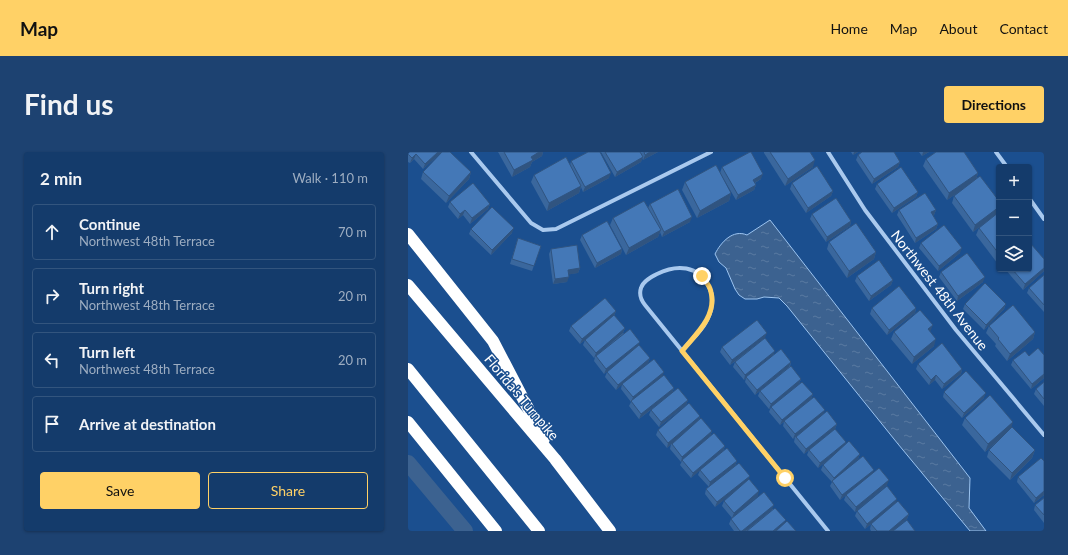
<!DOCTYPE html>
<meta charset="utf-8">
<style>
:root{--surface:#143b6b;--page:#1d4271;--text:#f1f3f6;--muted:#9dadc1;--line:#33557e;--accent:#ffd166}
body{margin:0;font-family:Lato,sans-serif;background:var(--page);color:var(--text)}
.controls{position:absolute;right:12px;top:12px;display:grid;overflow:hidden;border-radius:4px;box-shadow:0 1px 3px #0004}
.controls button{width:36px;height:36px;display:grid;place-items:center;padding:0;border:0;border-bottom:1px solid var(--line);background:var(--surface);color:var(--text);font:20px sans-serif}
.stop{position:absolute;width:12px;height:12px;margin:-9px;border:3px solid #ffd166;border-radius:50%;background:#fff}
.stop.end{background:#ffd166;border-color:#fff;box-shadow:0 1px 4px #0008}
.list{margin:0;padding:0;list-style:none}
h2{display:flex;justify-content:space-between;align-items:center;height:52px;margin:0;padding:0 16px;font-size:17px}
h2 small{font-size:13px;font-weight:400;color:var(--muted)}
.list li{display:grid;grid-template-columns:26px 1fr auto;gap:12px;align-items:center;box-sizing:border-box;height:56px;margin:0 8px 8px;padding:0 8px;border:1px solid var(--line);border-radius:4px}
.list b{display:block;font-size:15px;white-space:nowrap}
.list p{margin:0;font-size:13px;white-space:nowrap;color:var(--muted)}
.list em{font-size:13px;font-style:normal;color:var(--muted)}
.actions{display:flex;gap:8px;padding:12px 16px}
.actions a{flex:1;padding:9px 0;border:1px solid var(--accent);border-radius:4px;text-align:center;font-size:14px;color:var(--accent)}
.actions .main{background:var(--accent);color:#111}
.icon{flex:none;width:22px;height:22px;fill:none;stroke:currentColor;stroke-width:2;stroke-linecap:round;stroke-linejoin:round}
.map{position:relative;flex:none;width:636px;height:379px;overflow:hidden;border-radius:4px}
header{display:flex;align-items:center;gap:24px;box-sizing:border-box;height:56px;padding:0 20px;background:var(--accent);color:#111}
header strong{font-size:19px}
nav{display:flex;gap:22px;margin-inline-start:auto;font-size:14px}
.intro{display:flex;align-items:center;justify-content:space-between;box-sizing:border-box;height:96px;padding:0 24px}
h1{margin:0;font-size:28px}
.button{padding:10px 18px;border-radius:4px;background:var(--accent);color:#111;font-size:14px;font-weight:700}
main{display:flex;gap:24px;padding:0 24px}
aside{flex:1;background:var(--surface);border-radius:4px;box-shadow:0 1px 3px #0004}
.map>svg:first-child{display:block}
.water{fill:url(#water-ripples);stroke:#9cc4f0}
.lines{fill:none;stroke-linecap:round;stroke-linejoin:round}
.canal{stroke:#3c6290;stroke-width:16}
.minor{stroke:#a9c9ee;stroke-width:4}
.motorway{stroke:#fff;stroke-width:12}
.wall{fill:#3a679d}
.shaded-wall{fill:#305480}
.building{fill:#4478b7;stroke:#305480}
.route{stroke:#ffd166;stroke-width:5}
.labels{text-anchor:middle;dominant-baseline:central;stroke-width:3;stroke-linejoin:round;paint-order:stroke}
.street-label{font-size:14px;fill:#fff;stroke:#1b4f8f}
</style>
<header>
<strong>Map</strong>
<nav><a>Home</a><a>Map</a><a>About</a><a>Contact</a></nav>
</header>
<div class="intro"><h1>Find us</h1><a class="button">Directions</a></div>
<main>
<aside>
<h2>2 min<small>Walk · 110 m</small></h2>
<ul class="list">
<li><svg class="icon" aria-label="ahead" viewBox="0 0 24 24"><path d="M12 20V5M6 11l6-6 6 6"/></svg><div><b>Continue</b><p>Northwest 48th Terrace</p></div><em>70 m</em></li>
<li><svg class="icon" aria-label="right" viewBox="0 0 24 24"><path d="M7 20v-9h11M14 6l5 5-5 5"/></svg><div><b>Turn right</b><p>Northwest 48th Terrace</p></div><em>20 m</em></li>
<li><svg class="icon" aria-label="left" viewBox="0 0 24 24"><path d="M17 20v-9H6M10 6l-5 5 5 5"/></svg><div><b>Turn left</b><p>Northwest 48th Terrace</p></div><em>20 m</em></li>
<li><svg class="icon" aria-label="arrive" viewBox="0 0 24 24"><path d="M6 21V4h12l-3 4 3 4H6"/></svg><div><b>Arrive at destination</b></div></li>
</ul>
<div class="actions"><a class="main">Save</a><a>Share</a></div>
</aside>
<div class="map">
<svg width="636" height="379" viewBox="0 0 636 379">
<defs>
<pattern id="water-ripples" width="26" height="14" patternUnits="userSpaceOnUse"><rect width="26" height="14" fill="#3c6290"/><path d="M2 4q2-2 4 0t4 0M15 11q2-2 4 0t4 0" fill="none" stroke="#597aa1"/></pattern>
</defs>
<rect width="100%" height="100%" fill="#1b4f8f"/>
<path class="water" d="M362 68 562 326 561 356 578 379H562L490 292 379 154 371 146 356 145 349 147H337L331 143 327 137 318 116 311 110 307 102C313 90 325 77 339 83Z"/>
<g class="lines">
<polyline class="canal" points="0,311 57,379"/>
<g class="minor">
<polyline points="63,0 123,71 135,78 148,77 303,0"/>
<polyline points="420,0 457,58 548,178 636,283"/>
<polyline points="588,0 599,15"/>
<polyline points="621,46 636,67"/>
<path d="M274 199C281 190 293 180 298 170 304 160 307 146 301 135 290 113 269 112 249 122 243 125 235 129 233 136 231 142 233 148 237 153L420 379"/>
</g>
<g class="motorway">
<polyline points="0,82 85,189 136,287"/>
<polyline points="0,133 147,307 202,379"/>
<polyline points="0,217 131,379"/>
<polyline points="0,270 88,379"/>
</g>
</g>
<g class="wall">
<polygon points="0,0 34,0 15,17 6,7 2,11 0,10"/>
<polygon points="90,0 135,0 134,4 124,10 122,15 104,25"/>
<polygon points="193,0 250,0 235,8 234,6 233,10 207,25"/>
<polygon points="356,0 402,0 405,15 377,34 356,1"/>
<polygon points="443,0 450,0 445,3"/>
<polygon points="511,0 521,0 514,4"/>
<polygon points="450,3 492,10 490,15 464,32 448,8"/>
<polygon points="518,7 570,21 568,28 539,48 515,14"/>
<polygon points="163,9 201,26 175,40 173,35 171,41 139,59 123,30 126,23 162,13"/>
<polygon points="314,15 353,27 347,31 348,33 346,38 328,48 312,21"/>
<polygon points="15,20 63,20 61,27 38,51 13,27"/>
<polygon points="277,30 323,41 321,49 289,66 274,38"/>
<polygon points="384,31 425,39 423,44 398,61 382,37"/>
<polygon points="469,32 510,40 508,45 484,61 467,37"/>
<polygon points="546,44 591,60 565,80 544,51"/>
<polygon points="42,50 82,52 80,57 62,72 55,63 50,67 40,55"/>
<polygon points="242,52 282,70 254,85 252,80 250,85 218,103 202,73 205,66 240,56"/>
<polygon points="491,58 528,58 526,63 525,63 530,72 528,77 507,91 489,63"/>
<polygon points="591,60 591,111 590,112 568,83 571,76"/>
<polygon points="404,62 443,69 442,74 418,90 402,67"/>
<polygon points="63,77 104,81 83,103 61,82"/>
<polygon points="174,83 214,97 213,102 187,116 172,88"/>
<polygon points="110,86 133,94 124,119 102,112"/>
<polygon points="421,90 468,100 466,107 439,126 419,97"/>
<polygon points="513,91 552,101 530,119 511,96"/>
<polygon points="143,97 172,116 170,121 160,122 159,130 145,132 141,102"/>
<polygon points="636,107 636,119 615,138 597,117 621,117"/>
<polygon points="533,120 575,130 549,149 531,125"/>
<polygon points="636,123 636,160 619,141 621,136"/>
<polygon points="449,124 485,128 483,133 461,149 447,129"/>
<polygon points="557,152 598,152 596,157 576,178 555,157"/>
<polygon points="464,156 508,156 507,161 479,183 462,162"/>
<polygon points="208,159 206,164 217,176 215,181 231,193 242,206 240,211 230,219 254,224 266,236 264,241 280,248 278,253 251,275 241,263 243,258 257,247 231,267 221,254 223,250 213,237 214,232 208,238 197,225 199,220 203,216 196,222 186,209 187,205 186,206 175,193 177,188 189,178 172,192 161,179 163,174"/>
<polygon points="581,174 627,180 625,187 599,209 587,194 588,192 578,181"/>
<polygon points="486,180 523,180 526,194 504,212 483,187"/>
<polygon points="357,186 366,203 383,210 382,215 393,227 391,232 361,257 350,244 352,239 362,231 347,243 337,230 338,226 336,228 325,215 327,210 332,206 322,213 312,200 314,195"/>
<polygon points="636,203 636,226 623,237 603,213 605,208 621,204"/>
<polygon points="510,212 554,217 553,222 534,237 527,228 521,233 508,217"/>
<polygon points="636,230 636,254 626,242 628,237"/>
<polygon points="536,240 576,246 554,266 535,245"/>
<polygon points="405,242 403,247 415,262 429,272 427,277 438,290 437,293 452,302 450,307 439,317 464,321 479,333 447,360 436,348 438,343 432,348 422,334 424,330 413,318 415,313 426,303 410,316 399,303 401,298 396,302 386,290 387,285 385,287 375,274 376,270 372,273 361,260 363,255"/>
<polygon points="292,264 291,268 304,279 302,284 317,294 315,299 329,309 327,314 301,335 290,323 292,318 283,326 272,313 274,309 273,310 262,297 263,292 259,296 248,283 250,278"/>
<polygon points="557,266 603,276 627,298 624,306 602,328 579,305 581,298 598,282 577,300 554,273"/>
<polygon points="342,324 340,327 350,344 333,358 365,357 376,372 388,379 326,379 321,372 323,367 324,366 314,354 316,349 324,341 307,355 297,342 298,337"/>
<polygon points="610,325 636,343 626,351 609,330"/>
<polygon points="636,346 636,371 626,358 627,353"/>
<polygon points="488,351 501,362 499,367 485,379 507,379 463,379 462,377 463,372 474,363 457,377 447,364 449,359"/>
</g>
<g class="shaded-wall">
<polygon points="30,0 34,0 15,17 17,12"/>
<polygon points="131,0 135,0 134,4 124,10 122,15 104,25 106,18 123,5"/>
<polygon points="242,0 250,0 235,8 237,3"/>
<polygon points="446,0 450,0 445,3"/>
<polygon points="515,0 521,0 514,4"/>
<polygon points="8,2 6,7 2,11 4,6"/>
<polygon points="235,5 233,10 207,25 209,20"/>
<polygon points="407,8 405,15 377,34 380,27"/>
<polygon points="492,10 490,15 464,32 466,27"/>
<polygon points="63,20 61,27 38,51 41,44"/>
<polygon points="203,21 201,26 175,40 177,35"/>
<polygon points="570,21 568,28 539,48 541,41"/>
<polygon points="355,22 353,27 343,33 345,28"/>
<polygon points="348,33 346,38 328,48 330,43"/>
<polygon points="173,34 171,41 139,59 141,51"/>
<polygon points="425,39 423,44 398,61 400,56"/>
<polygon points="510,40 508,45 484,61 486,56"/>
<polygon points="323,41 321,49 289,66 292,59"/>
<polygon points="82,52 80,57 62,72 64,66"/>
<polygon points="591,55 591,60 565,80 567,73"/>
<polygon points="57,58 55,63 50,67 52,62"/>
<polygon points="528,58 526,63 521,65 523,60"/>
<polygon points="284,65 282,70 254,85 256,80"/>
<polygon points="443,69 442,74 418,90 419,85"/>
<polygon points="530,72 528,77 507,91 508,86"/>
<polygon points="106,76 104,81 83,103 84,98"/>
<polygon points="253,78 250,85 218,103 221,96"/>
<polygon points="554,96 552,101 530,119 531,114"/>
<polygon points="214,97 213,102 187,116 189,111"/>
<polygon points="468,100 466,107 439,126 441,119"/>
<polygon points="172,116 170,121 158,123 160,118"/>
<polygon points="636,116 636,119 615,138 617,132"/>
<polygon points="161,125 159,130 145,132 147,127"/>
<polygon points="577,125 575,130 549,149 550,144"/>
<polygon points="485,128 483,133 461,149 463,144"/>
<polygon points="598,152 596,157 576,178 578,173"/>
<polygon points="508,156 507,161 479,183 481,178"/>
<polygon points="208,159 206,164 172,192 174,187"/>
<polygon points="525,173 522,180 520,177"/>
<polygon points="217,176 215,181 188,204 186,206 188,201"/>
<polygon points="627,180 625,187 599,209 602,202"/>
<polygon points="359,181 357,186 322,213 324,208"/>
<polygon points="528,187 526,194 504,212 506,205"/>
<polygon points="232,190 230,195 196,222 198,217"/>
<polygon points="367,199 365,204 336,228 337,223"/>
<polygon points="242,206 240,211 208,238 210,233"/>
<polygon points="383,210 381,215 347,243 349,238"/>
<polygon points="554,217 553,222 534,237 536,232"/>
<polygon points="256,220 254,225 223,250 225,245"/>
<polygon points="636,222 636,226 623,237 624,232"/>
<polygon points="528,223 527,228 521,233 523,228"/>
<polygon points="393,227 391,232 361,257 363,252"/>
<polygon points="266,236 264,241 231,267 233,262"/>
<polygon points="578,241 576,246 554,266 556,261"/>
<polygon points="405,242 403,247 372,273 374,268"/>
<polygon points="280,248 278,253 251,275 253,270"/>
<polygon points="417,258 415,263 385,287 387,282"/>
<polygon points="292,264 290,269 259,296 260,291"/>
<polygon points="605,270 603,277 577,300 580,292"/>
<polygon points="429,272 427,277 396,302 398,297"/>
<polygon points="304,279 302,284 273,310 274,305"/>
<polygon points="438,290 436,295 410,316 412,311"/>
<polygon points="317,294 315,299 283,326 285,321"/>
<polygon points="627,298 624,306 602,328 604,321"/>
<polygon points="452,302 450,307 424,331 426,326"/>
<polygon points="329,309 327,314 301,335 302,330"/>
<polygon points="466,318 464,323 432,348 434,343"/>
<polygon points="342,324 340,329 307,355 309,350"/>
<polygon points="481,328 479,333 447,360 448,355"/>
<polygon points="351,339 350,344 324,366 326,361"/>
<polygon points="636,339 636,343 626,351 628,346"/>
<polygon points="489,347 488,352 457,377 459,372"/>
<polygon points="366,353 364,358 338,379 334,379"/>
<polygon points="501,362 499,367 485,379 481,379"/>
<polygon points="378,368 376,373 369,379 365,379"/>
</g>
<g class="building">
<polygon points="0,0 30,0 17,12 8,2 4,6 0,2"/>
<polygon points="34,0 42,0 63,20 41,44 15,20"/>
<polygon points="96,0 131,0 123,5 125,8 106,18"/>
<polygon points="180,0 192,0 203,21 177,35 163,9"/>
<polygon points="197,0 232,0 235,5 209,20"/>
<polygon points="236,0 242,0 237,3"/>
<polygon points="342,0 343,0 355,22 345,28 348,33 330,43 314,15"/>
<polygon points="362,0 402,0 407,8 380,27"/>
<polygon points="454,0 486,0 492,10 466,27 450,3"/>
<polygon points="528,0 556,0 570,21 541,41 518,7"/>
<polygon points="158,5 173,34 141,51 126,23"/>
<polygon points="308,13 323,41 292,59 277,30"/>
<polygon points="409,14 425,39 400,56 384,31"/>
<polygon points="493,15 510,40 486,56 469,32"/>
<polygon points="572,24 591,49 591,55 567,73 546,44"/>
<polygon points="65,31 82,52 64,66 57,58 52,62 42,50"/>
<polygon points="270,37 284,65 256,80 242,52"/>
<polygon points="517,41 528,58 523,60 530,72 508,86 491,58"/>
<polygon points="428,46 443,69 419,85 404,62"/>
<polygon points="236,49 253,78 221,96 205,66"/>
<polygon points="84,55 106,76 84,98 63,77"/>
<polygon points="591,60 591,102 571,76"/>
<polygon points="199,69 214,97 189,111 174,83"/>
<polygon points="448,71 468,100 441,119 421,90"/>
<polygon points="536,73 554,96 531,114 513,91"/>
<polygon points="110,86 133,94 126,114 104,107"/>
<polygon points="623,92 636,107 636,116 617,132 604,117 621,117 621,93"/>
<polygon points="169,93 172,116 160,118 161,125 147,127 143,97"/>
<polygon points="559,101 577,125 550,144 533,120"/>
<polygon points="471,108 485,128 463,144 449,124"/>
<polygon points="636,123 636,153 621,136"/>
<polygon points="577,131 598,152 578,173 557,152"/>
<polygon points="491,134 508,156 481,178 464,156"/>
<polygon points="197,146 208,159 174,187 163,174"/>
<polygon points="605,153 627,180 602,202 590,187 591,186 581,174"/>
<polygon points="512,158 525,173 520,177 528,187 506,205 486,180"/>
<polygon points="206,163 217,176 188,201 177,188"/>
<polygon points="349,168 359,181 324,208 314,195"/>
<polygon points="222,177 232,190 198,217 188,204"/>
<polygon points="357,186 367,199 337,223 327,210"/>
<polygon points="534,191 554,217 536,232 528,223 523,228 510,212"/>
<polygon points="231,193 242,206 210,233 199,220"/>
<polygon points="630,196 636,203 636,222 624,232 605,208 617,199 621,204"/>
<polygon points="373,197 383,210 349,238 338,225"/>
<polygon points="246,207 256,220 225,245 214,232"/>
<polygon points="383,214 393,227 363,252 352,239"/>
<polygon points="558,219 578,241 556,261 536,240"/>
<polygon points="256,223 266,236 233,262 223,249"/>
<polygon points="394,230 405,242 374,268 363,255"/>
<polygon points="636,230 636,247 628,237"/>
<polygon points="270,236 280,248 253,270 243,258"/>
<polygon points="582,243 605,270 580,292 557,266"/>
<polygon points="406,245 417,258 387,282 376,269"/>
<polygon points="281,251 292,264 260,291 250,278"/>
<polygon points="419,259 429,272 398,297 388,285"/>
<polygon points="293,266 304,279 274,305 264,292"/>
<polygon points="604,275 627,298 604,321 581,298"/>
<polygon points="427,277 438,290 412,311 401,298"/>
<polygon points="306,281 317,294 285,321 274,308"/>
<polygon points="441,289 452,302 426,326 415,313"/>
<polygon points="319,296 329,309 302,330 292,318"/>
<polygon points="455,304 466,318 434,343 424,329"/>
<polygon points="633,306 636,309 636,339 628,346 610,325"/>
<polygon points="331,311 342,324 309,350 298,337"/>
<polygon points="471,316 481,328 448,355 438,343"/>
<polygon points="341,327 351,339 326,361 316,349"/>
<polygon points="479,334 489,347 459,372 449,359"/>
<polygon points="356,340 366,353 334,379 332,379 323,367"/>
<polygon points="636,346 636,363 627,353"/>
<polygon points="490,349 501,362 481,379 469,379 463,372"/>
<polygon points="367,356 378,368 365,379 339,379"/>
<polygon points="499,368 507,379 485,379"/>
<polygon points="379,369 388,379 368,379"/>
</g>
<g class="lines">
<path class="route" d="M294 124C297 128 302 134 303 140 309 164 288 182 274 199L377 326"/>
</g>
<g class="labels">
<g class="street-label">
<text transform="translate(532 138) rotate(52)">Northwest 48th Avenue</text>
<text transform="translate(114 245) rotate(50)">Florida's Turnpike</text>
</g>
</g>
</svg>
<div class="controls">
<button>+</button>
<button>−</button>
<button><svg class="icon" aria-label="layers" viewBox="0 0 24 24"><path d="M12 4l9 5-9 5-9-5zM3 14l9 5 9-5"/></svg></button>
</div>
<div class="stop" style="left:377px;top:326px"></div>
<div class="stop end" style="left:294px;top:124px"></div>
</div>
</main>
